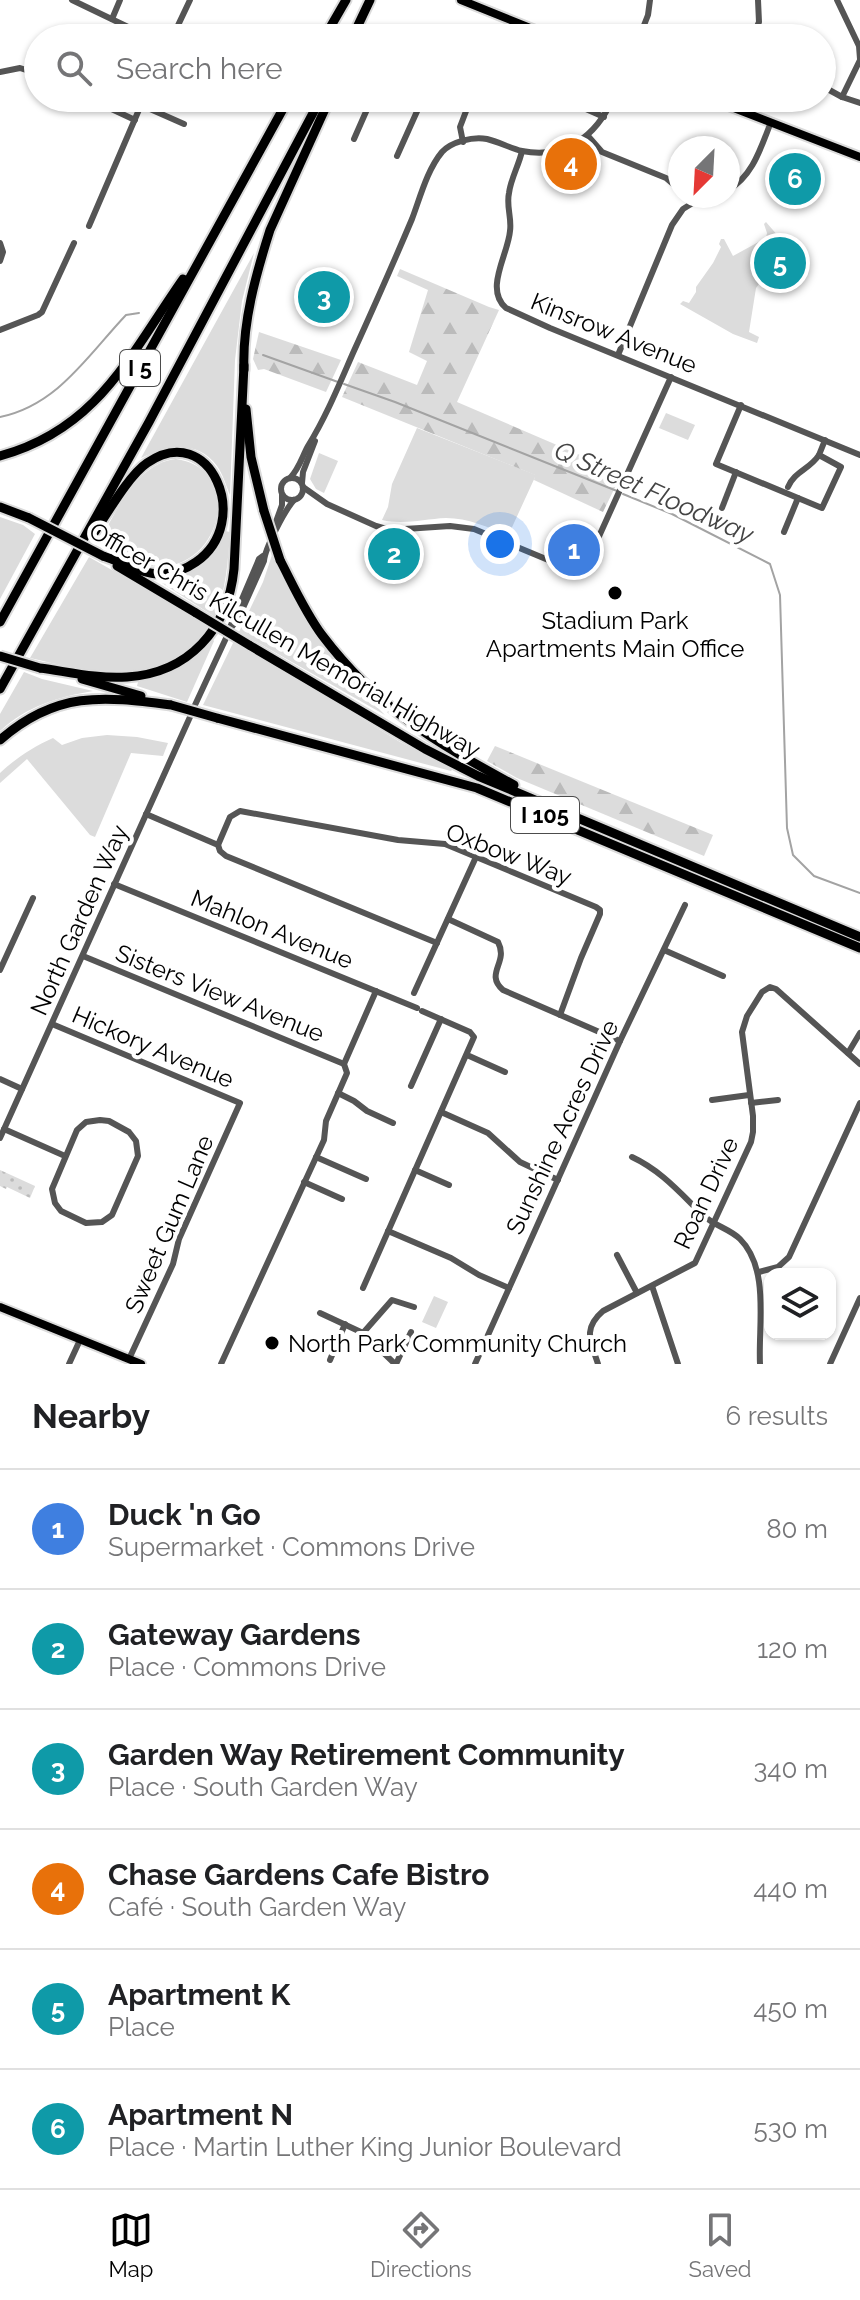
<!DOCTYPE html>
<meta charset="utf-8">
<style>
:root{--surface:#fff;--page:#f2f2f2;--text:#202124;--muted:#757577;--line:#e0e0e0;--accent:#000}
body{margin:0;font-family:Raleway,sans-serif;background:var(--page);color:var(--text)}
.controls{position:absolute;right:24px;bottom:24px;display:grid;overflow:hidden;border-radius:16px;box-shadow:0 2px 6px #0004}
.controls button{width:72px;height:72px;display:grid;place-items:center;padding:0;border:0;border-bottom:2px solid var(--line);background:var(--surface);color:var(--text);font:40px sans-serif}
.compass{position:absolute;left:668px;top:136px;width:72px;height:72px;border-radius:50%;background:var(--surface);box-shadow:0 2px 6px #0004;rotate:204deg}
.you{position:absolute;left:500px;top:544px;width:28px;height:28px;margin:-20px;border:6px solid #fff;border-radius:50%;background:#1a73e8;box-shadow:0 0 0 12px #1a73e833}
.badge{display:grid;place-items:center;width:52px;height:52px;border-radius:50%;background:var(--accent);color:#fff;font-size:26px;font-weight:700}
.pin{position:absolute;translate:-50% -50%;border:4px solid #fff;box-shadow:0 2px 8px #0006}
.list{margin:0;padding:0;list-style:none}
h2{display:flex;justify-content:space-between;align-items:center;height:104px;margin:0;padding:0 32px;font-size:34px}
h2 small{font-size:26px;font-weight:400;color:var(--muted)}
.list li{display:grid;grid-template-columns:52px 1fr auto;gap:24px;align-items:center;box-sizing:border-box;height:120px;padding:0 32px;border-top:2px solid var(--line)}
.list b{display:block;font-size:30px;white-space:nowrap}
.list p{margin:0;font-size:26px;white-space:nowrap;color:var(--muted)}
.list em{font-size:26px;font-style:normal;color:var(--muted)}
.icon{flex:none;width:44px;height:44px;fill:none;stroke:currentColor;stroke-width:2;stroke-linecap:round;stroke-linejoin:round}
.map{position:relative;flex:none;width:860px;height:1364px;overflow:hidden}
.search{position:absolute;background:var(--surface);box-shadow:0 2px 6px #0004;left:24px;right:24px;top:24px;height:88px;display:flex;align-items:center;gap:20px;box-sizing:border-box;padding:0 28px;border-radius:44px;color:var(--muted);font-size:30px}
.sheet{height:824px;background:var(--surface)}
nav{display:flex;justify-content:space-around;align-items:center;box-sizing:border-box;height:112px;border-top:2px solid var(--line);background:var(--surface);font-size:22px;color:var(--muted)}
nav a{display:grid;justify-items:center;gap:4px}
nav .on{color:var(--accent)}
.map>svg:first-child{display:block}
.grass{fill:#dcdcdc}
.forest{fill:url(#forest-firs)}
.park{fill:url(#park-dots)}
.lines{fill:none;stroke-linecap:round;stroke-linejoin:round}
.stream{stroke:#a3a3a3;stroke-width:2}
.major-casing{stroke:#dbdbdb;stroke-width:12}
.highway-casing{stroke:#dbdbdb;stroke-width:13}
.minor{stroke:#555;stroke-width:6}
.major{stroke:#000;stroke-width:8}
.highway{stroke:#000;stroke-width:9}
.highway-bridge-casing{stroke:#dbdbdb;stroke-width:13;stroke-linecap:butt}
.highway-bridge{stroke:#000;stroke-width:9}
.poi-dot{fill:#000;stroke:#fff;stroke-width:3}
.labels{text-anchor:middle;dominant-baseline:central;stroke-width:8;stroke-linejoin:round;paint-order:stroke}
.shield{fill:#fff;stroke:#4c4c4c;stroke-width:2}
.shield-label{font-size:22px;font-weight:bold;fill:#000}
.street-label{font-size:24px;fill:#000;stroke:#fff}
.poi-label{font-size:24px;fill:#000;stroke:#fff}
.water-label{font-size:26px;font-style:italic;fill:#444;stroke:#fff}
</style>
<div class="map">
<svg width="860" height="1364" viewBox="0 0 860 1364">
<defs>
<pattern id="forest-firs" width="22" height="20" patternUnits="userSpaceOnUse" patternTransform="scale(2)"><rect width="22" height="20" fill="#dcdcdc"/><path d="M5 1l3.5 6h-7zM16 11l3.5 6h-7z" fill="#bbb"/></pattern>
<pattern id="park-dots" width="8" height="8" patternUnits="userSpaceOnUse" patternTransform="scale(2)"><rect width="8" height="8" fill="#dcdcdc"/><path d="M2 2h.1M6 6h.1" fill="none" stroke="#bbb" stroke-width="1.8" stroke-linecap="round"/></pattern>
</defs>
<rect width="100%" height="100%" fill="#fff"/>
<g class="grass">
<polygon points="766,222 785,244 761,272 762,280 756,288 749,332 759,337 757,343 733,334 680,304 683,301 689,303 696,292 696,287 713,263 721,247 719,244 721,239 724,239 733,256 766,238 767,233 764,224"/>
<path d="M254 253 242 301 235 360 230 495C226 486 223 474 217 466 197 439 167 446 141 458Z"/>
<polygon points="666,413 695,425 688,440 659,428"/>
<path d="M417 428 536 475 508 536C488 527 468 518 446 518 424 519 404 525 382 520L388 507 392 484Z"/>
<polygon points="319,453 338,461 324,493 316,489 310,479"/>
<path d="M176 459C245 468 223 576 149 566 131 563 113 551 98 543 116 513 136 463 176 459Z"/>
<polygon points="0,517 23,525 35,534 0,599"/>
<path d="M225 531 230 532C228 562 226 590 215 617L162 583 163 580C196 573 213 564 225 531Z"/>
<path d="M273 552C295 617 337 667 385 715L239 632 263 582Z"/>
<path d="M89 557 210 626C201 635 193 645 183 653 141 685 76 669 30 658Z"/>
<path d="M212 639 214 641 187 702 137 686 138 682C172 675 189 666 212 639Z"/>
<polygon points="234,641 400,742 453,769 451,771 203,705"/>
<path d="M24 672 42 679 93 691C58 697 27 706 0 731V714Z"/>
<path d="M107 735 137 737 168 743 163 756 131 753 95 837 90 835 27 759 0 783V773C16 758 33 747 53 738L62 745 82 738Z"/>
<polygon points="434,1296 448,1302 436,1328 422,1322"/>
</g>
<g class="forest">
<polygon points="400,269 489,307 499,310 457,402 622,473 603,512 534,480 535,475 342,397 358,362 417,385 427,361 409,352 428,290 397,276"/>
<polygon points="259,332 341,360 326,392 264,369 258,370 253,359"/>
<polygon points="495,746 713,835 704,856 517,778 487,761"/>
</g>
<polygon class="park" points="0,1170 35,1186 30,1198 7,1187 6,1189 0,1186"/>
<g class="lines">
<g class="stream">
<polyline points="263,355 338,382"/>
<polyline points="344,384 395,402 617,491"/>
<path d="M0 417C58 405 88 355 126 315L139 313"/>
<polyline points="623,494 672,514 770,564 780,595 787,828 793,855 814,876 860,893"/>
</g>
<defs>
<g id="major">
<polyline points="461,0 555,38"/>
<polyline points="708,98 860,157"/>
<polyline points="0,1307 141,1364"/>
</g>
<g id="highway">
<polyline points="324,38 346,0"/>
<polyline points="352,38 370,0"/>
<path d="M244 370C242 323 256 274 270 230L330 98"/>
<polyline points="246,409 251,457 264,511"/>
<path d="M0 456C98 429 129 356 183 279"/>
<polyline points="0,507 29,518"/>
<path d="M92 536C106 516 128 476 147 463 210 419 254 522 196 562 186 569 174 574 161 574 141 574 122 562 103 556"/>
<path d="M280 560C293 585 305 612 322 635 378 709 435 742 514 785"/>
<polyline points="117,566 196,613"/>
<polyline points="0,622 289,98"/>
<polyline points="249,645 425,749 478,776 860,937"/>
<path d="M40 668C69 672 98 679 127 677 189 673 228 629 234 569L244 365"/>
<polyline points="82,679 141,696"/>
<polyline points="0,689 149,422 321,98"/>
<polyline points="217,718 477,788 860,948"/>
<path d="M0 740C56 691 102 696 171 705"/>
</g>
</defs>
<use href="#major" class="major-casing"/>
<use href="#highway" class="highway-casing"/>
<g class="minor">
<polyline points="72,0 151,38"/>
<polyline points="837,0 859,46 860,59"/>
<polyline points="112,19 120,0"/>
<polyline points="716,30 732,38"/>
<polyline points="172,38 190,0"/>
<polyline points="639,38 648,15 650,0"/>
<polyline points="752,38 759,22 758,0"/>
<polyline points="0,72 20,68 38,74"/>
<polyline points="822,86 842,97 860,103"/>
<polyline points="842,97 860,60"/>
<polyline points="88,98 135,120"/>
<polyline points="561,98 604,117"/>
<polyline points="141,105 184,124"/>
<polyline points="588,136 602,152 666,178 680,190"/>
<polyline points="354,139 372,98"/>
<polyline points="463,142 460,127 471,98"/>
<path d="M522 151C519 165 511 178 509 193 506 206 512 218 510 231 508 255 484 289 506 308L550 328 860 455"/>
<polyline points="397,156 423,98"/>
<path d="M728 190C753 176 761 147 771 122"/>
<polyline points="89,226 144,98"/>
<polyline points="0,243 3,252 0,261"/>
<polyline points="0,330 38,315 42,312 74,243"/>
<polyline points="618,355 672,225 683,209 704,196"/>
<polyline points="741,405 716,464 822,508 841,467 819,455 825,440"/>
<circle cx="292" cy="489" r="11"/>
<path d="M290 478C299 469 302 457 308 446 326 417 339 385 353 353 373 309 393 264 412 219 420 198 427 170 442 152 451 142 473 136 487 139 499 142 510 148 522 151 565 159 596 137 613 98"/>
<polyline points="302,483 303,472 315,441"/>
<polyline points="303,487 327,504 376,526 390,530 450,526 474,529 582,574 671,377"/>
<path d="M788 487C794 472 810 469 819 455"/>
<polyline points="722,508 736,472"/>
<polyline points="273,530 282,505 282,495"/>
<polyline points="784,532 798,498"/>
<polyline points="231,625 259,559 263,556"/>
<path d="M231 628 238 619 264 561C265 548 285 510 294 500"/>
<polyline points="195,705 227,636"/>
<polyline points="146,814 218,845 220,851 226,856 437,943"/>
<polyline points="218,845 230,817 240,811 398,840 445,844 596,907 600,910 600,914 581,958 560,1015"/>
<polyline points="114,884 417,1008"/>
<path d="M448 919 498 942C509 963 484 973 503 990L620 1041"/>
<polyline points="664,950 723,976"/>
<polyline points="83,956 344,1064"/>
<polyline points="0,970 33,898"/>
<polyline points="414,993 476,857"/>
<polyline points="52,1024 240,1103 179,1239 173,1264 129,1359"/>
<polyline points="848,1053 860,1033"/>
<polyline points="467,1055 505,1072"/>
<polyline points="0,1079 22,1089"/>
<polyline points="411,1086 441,1019"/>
<polyline points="338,1093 354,1101 367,1111 393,1123"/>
<polyline points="712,1100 749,1095"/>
<polyline points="751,1103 778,1100"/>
<polyline points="441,1112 488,1133 520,1162 558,1180"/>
<polygon points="100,1120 109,1121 129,1132 136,1141 138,1156 112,1215 102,1222 86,1223 61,1211 55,1203 52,1189 77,1130 86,1122"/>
<polyline points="4,1129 65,1156"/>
<polyline points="0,1138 190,717"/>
<polyline points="316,1157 366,1179"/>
<path d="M632 1157C662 1171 681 1194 704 1216 715 1226 730 1229 740 1239 770 1269 758 1325 760 1364"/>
<polyline points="415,1170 449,1185"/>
<polyline points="304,1182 342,1199"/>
<polyline points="388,1231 451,1258 479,1275 509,1288"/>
<polyline points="617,1255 637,1293"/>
<polyline points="759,1272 778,1267 789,1257 860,1103"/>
<polyline points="652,1286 678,1364"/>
<polyline points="363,1288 474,1037 470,1032 422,1011"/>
<polyline points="320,1313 363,1333 395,1364"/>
<polyline points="363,1333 392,1300 414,1307"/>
<polyline points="330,1360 345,1324"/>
<polyline points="69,1364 80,1340"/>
<polyline points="221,1364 324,1140 326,1121 347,1073 344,1064 376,991"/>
<polyline points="396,1364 411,1332"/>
<polyline points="475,1364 620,1041 685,905"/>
<path d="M598 1364C591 1342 582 1329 603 1311L695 1263 751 1142 753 1132V1116L742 1032 747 1016 762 992 770 987 776 989 860 1064"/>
<polyline points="830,1364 860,1298"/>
</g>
<use href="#major" class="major"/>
<use href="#highway" class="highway"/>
<defs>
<g id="highway-bridge">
<polyline points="264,511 280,560"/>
<polyline points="29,518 103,556"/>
<polyline points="196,613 249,645"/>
<polyline points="0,656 40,668"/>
<polyline points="171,705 217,718"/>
</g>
</defs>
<use href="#highway-bridge" class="highway-bridge-casing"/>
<use href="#highway-bridge" class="highway-bridge"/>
</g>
<g class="poi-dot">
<circle cx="615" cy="593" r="8"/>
<circle cx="272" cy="1343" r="8"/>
</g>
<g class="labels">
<g class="shield">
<rect x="120" y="350" width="40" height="36" rx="6"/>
<rect x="511" y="797" width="68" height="36" rx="6"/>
</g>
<g class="shield-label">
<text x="140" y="368">I 5</text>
<text x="545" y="815">I 105</text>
</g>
<g class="street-label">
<text transform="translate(614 333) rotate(22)">Kinsrow Avenue</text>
<text transform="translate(285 640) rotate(30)">Officer Chris Kilcullen Memorial Highway</text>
<text transform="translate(509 854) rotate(21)">Oxbow Way</text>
<text transform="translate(79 920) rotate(-66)">North Garden Way</text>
<text transform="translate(272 929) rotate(22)">Mahlon Avenue</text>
<text transform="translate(220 993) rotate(22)">Sisters View Avenue</text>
<text transform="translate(153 1047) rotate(23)">Hickory Avenue</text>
<text transform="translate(562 1127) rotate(-65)">Sunshine Acres Drive</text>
<text transform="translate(706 1193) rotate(-65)">Roan Drive</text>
<text transform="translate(169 1224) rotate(-67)">Sweet Gum Lane</text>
</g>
<g class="poi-label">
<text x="615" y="620">Stadium Park<tspan x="615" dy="28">Apartments Main Office</tspan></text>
<text x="288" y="1343" text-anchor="start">North Park Community Church</text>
</g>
<g class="water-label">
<text transform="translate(654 492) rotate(24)">Q Street Floodway</text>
</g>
</g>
</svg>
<div class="controls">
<button><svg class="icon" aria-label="layers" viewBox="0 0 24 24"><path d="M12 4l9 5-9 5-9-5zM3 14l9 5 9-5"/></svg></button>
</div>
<svg class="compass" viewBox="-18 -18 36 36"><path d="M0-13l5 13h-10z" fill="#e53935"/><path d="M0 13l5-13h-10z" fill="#757577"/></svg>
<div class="you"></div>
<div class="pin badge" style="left:574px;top:550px;background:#3f7fe0">1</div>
<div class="pin badge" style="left:394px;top:554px;background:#0f9aa8">2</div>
<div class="pin badge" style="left:324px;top:297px;background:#0f9aa8">3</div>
<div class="pin badge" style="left:571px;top:164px;background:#e8710a">4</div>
<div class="pin badge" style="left:780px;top:263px;background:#0f9aa8">5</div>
<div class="pin badge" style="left:795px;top:179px;background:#0f9aa8">6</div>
<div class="search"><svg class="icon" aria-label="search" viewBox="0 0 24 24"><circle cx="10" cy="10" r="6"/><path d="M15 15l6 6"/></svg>Search here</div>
</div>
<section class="sheet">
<h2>Nearby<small>6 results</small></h2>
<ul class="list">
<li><span class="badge" style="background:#3f7fe0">1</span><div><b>Duck 'n Go</b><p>Supermarket · Commons Drive</p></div><em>80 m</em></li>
<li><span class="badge" style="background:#0f9aa8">2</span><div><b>Gateway Gardens</b><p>Place · Commons Drive</p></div><em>120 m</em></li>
<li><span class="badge" style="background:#0f9aa8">3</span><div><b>Garden Way Retirement Community</b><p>Place · South Garden Way</p></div><em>340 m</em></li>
<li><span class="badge" style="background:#e8710a">4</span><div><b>Chase Gardens Cafe Bistro</b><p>Café · South Garden Way</p></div><em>440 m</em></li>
<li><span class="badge" style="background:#0f9aa8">5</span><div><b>Apartment K</b><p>Place</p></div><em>450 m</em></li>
<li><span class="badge" style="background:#0f9aa8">6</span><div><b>Apartment N</b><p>Place · Martin Luther King Junior Boulevard</p></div><em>530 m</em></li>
</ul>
</section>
<nav>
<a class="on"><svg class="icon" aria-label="map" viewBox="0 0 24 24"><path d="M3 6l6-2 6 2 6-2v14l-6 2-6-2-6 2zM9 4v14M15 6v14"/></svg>Map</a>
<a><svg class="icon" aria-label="directions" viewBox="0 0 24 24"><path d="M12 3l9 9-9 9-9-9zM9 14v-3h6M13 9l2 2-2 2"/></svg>Directions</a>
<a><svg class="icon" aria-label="saved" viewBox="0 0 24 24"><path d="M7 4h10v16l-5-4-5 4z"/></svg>Saved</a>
</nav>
